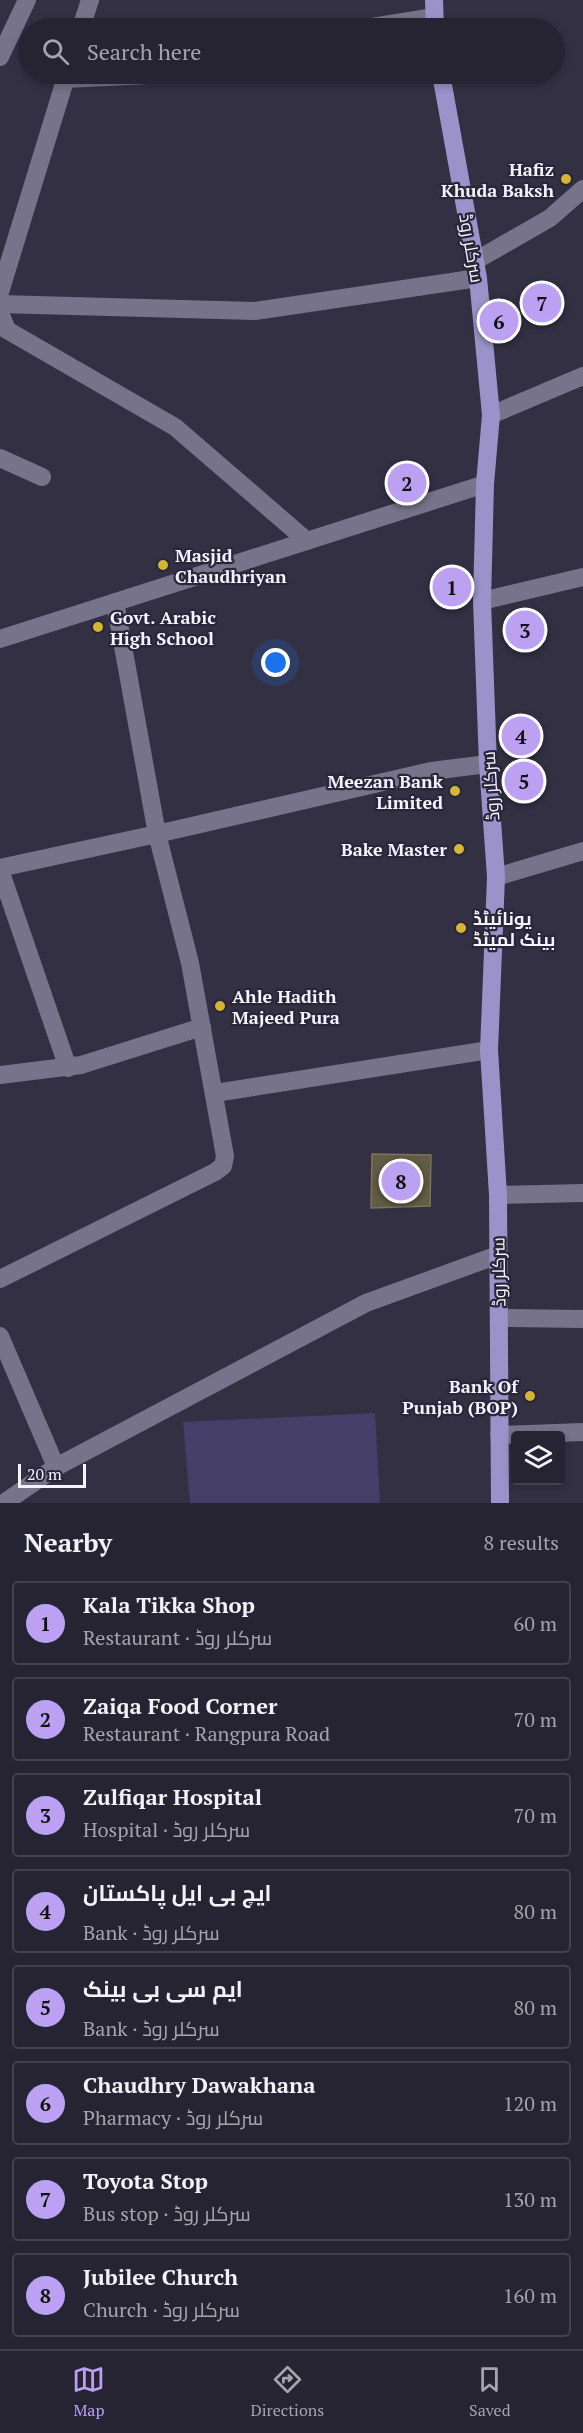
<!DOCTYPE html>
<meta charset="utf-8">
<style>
:root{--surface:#262433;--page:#2e2c3b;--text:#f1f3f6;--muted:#a4a4ac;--line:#42414e;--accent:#bca0f2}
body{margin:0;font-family:"PT Serif",Cairo,serif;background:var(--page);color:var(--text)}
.controls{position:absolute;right:18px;bottom:18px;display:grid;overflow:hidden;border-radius:6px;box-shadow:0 3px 9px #0003}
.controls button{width:54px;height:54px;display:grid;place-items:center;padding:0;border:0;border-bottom:2px solid var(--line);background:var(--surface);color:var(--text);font:30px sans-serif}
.scale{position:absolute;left:18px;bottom:15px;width:68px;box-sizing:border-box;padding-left:6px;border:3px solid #f4f3fe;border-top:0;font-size:16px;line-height:21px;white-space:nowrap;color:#f4f3fe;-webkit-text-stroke:4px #29263a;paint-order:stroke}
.you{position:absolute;left:276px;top:663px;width:21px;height:21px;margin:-15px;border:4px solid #fff;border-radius:50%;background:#1a73e8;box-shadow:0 0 0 9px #1a73e833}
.badge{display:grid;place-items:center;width:39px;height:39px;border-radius:50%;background:var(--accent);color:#111;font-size:20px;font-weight:700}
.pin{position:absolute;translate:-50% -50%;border:3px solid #fff;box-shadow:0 2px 6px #0006}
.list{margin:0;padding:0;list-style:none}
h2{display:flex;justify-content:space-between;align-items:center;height:78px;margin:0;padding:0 24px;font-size:26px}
h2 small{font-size:20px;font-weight:400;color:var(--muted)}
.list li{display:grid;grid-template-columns:39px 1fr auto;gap:18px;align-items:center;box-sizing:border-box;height:84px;margin:0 12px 12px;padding:0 12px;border:2px solid var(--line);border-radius:6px}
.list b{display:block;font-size:22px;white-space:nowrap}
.list p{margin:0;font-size:20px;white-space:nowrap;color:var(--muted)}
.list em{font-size:20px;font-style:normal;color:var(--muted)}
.icon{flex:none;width:33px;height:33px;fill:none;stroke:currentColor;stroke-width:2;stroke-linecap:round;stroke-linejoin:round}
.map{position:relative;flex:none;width:583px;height:1503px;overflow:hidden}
.search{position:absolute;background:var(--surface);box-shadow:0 3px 9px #0003;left:18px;right:18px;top:18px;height:66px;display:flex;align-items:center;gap:15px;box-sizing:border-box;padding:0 21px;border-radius:33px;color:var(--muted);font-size:22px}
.sheet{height:846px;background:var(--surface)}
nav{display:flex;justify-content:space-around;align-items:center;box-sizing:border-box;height:84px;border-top:2px solid var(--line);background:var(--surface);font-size:16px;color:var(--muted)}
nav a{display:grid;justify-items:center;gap:3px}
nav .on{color:var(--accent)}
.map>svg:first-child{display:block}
.green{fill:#453e69}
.building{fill:#625c45;stroke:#7a745c;stroke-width:1.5}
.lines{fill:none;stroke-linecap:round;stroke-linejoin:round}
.minor{stroke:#76738a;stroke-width:18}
.major{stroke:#9b92c9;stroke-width:18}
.poi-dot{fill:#d5b534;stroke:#29263a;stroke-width:2}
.labels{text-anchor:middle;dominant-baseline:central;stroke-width:4.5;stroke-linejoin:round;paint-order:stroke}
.poi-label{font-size:18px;font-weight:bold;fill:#f4f3fe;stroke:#29263a;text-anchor:end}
.street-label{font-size:18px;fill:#f4f3fe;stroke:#29263a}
</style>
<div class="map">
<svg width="583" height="1503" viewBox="0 0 583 1503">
<rect width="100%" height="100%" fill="#333044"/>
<polygon class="green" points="375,1413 380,1503 190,1503 183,1422"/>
<polygon class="building" points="372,1154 431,1155 430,1206 371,1208"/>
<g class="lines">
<g class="minor">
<polyline points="81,28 90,0"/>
<polyline points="366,28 434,17"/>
<polyline points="0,57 27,0"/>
<polyline points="65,79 171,74"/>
<polyline points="475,261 550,218 583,189"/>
<polyline points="0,292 67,74"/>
<polyline points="0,304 255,311 478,278"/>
<polyline points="0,313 7,330 175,427 307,541"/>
<polyline points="491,415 583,376"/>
<polyline points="0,458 42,477"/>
<polyline points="482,601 583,577"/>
<polyline points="0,639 485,484"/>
<polyline points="0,868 157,834 431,771 488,764"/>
<polyline points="0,870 68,1068"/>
<polyline points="496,877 583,851"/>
<polyline points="0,1075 81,1065 202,1027"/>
<polyline points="215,1093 489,1050"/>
<polyline points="498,1195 583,1193"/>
<polyline points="0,1279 215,1172 223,1166 225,1156 190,963 157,834 115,602"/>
<polyline points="499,1318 583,1319"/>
<polyline points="0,1336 56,1467"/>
<polyline points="499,1435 583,1432"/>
<polyline points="4,1503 56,1467 366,1303 498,1255"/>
</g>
<g class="major">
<polyline points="434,0 435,28"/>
<polyline points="441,74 478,278 491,415 485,484 482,601 488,764 496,877 489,1050 498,1195 500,1503"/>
</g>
</g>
<g class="poi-dot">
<circle cx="566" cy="179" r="6"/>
<circle cx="163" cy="565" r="6"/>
<circle cx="98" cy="627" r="6"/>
<circle cx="455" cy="791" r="6"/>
<circle cx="459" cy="849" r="6"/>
<circle cx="461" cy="928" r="6"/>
<circle cx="220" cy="1006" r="6"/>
<circle cx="530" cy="1396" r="6"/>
</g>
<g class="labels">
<g class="poi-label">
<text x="554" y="169">Hafiz<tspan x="554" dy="21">Khuda Baksh</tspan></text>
<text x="175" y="555" text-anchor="start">Masjid<tspan x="175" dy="21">Chaudhriyan</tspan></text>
<text x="110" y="617" text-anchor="start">Govt. Arabic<tspan x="110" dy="21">High School</tspan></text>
<text x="443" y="781">Meezan Bank<tspan x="443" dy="21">Limited</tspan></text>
<text x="447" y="849">Bake Master</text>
<text x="473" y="918" text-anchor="start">یونائیٹڈ<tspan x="473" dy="21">بینک لمیٹڈ</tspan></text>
<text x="232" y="996" text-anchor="start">Ahle Hadith<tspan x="232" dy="21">Majeed Pura</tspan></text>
<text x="518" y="1386">Bank Of<tspan x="518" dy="21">Punjab (BOP)</tspan></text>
</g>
<g class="street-label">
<text transform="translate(472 248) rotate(80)">سرکلر روڈ</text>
<text transform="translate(490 786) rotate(-94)">سرکلر روڈ</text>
<text transform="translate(498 1272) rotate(-91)">سرکلر روڈ</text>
</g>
</g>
</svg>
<div class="controls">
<button><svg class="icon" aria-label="layers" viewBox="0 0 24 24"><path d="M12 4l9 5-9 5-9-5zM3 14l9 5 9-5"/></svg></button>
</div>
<div class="scale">20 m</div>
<div class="you"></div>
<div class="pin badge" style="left:452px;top:587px">1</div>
<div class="pin badge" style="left:407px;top:483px">2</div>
<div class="pin badge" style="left:525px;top:630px">3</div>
<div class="pin badge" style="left:521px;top:736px">4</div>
<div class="pin badge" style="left:524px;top:781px">5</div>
<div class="pin badge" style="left:499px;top:321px">6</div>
<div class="pin badge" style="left:542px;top:303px">7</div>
<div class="pin badge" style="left:401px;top:1181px">8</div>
<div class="search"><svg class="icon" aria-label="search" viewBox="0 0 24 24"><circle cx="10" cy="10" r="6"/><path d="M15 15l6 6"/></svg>Search here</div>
</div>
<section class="sheet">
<h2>Nearby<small>8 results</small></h2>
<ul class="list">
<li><span class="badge">1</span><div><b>Kala Tikka Shop</b><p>Restaurant · سرکلر روڈ</p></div><em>60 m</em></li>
<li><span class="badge">2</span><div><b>Zaiqa Food Corner</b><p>Restaurant · Rangpura Road</p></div><em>70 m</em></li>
<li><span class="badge">3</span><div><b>Zulfiqar Hospital</b><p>Hospital · سرکلر روڈ</p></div><em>70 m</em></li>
<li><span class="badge">4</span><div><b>ایچ بی ایل پاکستان</b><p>Bank · سرکلر روڈ</p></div><em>80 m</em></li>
<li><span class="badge">5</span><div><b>ایم سی بی بینک</b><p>Bank · سرکلر روڈ</p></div><em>80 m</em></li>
<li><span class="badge">6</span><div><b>Chaudhry Dawakhana</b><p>Pharmacy · سرکلر روڈ</p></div><em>120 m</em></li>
<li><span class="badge">7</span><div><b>Toyota Stop</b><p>Bus stop · سرکلر روڈ</p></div><em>130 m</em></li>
<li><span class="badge">8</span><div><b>Jubilee Church</b><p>Church · سرکلر روڈ</p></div><em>160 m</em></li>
</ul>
</section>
<nav>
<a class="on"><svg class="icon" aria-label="map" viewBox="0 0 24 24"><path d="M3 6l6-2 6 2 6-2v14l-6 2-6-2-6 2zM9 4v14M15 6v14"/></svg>Map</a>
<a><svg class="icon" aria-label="directions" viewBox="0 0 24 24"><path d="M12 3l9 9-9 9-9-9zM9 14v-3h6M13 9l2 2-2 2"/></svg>Directions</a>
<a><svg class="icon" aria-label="saved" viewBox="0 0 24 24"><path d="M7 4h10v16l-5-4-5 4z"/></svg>Saved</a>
</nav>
